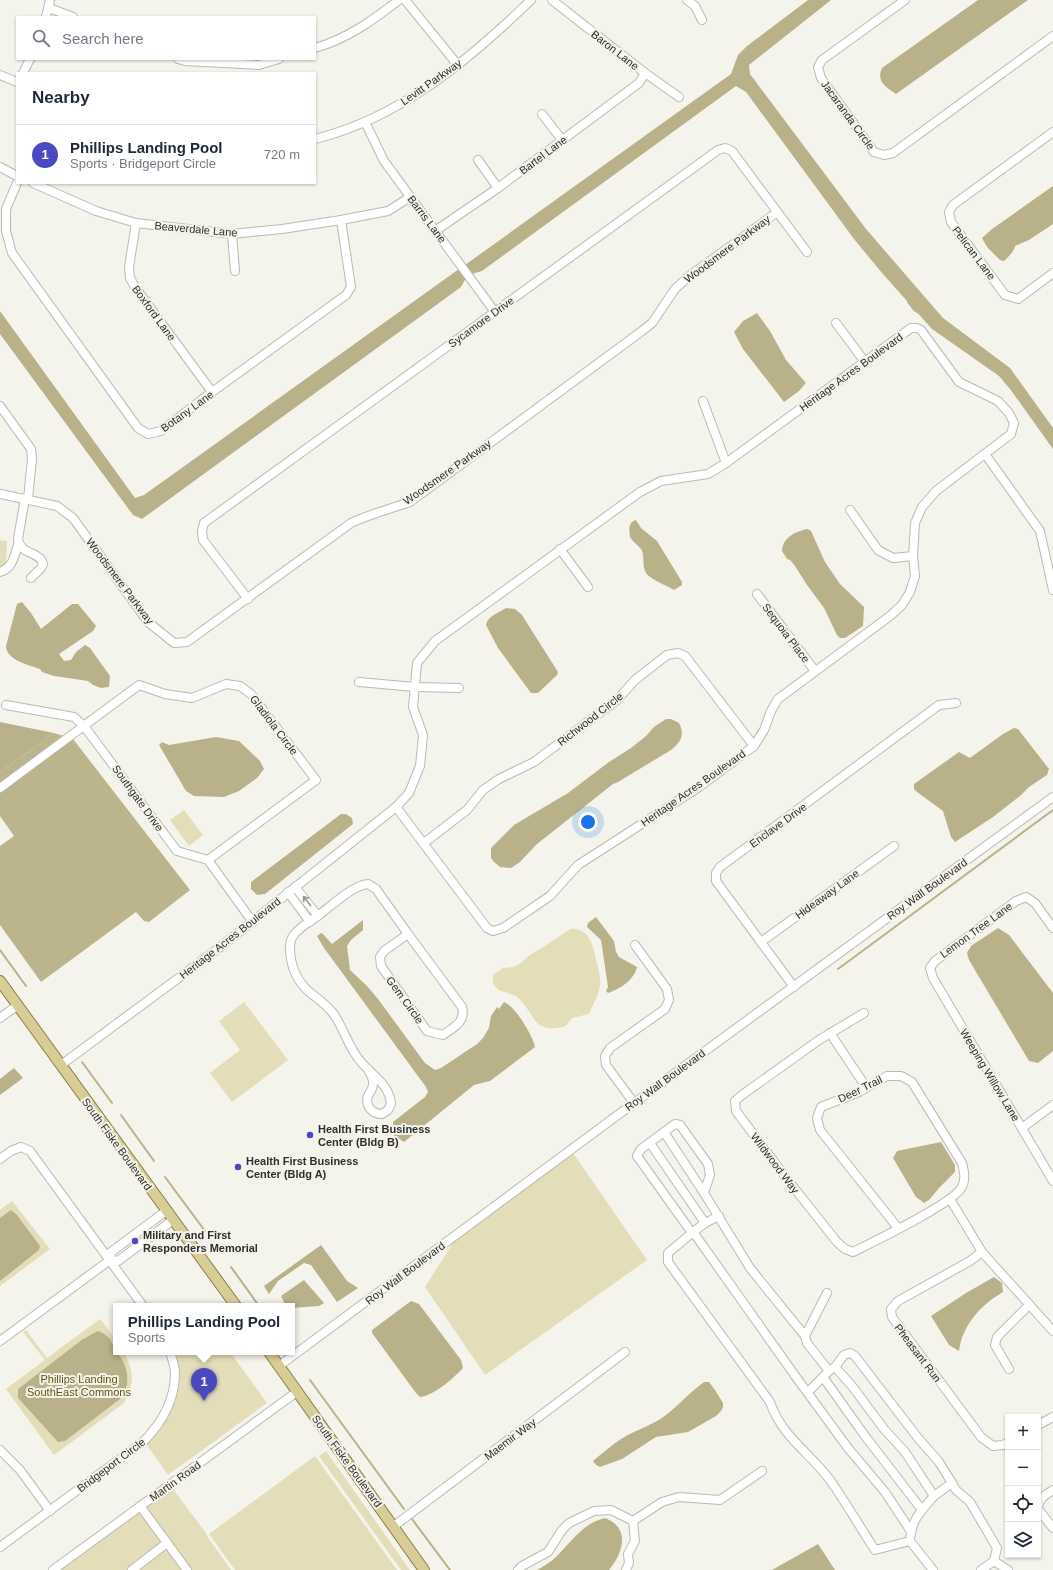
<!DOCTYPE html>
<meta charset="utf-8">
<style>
:root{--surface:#fff;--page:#f2f2f3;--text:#1f2937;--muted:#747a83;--line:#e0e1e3;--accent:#4b49bf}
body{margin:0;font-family:Arial,sans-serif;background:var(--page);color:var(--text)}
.controls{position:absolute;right:12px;bottom:12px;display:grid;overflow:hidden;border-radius:0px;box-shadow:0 1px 3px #0004}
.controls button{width:36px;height:36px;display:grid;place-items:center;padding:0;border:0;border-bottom:1px solid var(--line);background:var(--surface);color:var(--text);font:20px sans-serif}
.you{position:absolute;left:588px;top:822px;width:14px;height:14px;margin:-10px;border:3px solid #fff;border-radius:50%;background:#1a73e8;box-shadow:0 0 0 6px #1a73e833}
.badge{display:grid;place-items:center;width:26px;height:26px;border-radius:50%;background:var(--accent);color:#fff;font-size:13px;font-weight:700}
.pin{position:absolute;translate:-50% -33px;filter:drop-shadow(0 1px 2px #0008)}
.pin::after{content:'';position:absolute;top:21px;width:14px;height:12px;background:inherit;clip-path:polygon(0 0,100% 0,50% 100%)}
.popup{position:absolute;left:113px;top:1303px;width:182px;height:52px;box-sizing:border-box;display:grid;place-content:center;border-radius:0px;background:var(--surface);filter:drop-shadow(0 1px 3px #0005);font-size:13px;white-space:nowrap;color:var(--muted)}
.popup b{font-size:15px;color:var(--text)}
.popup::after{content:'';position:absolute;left:50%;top:100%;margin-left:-8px;border:8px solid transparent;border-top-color:var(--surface)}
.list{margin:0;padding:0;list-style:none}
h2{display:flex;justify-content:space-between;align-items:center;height:52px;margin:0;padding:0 16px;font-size:17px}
h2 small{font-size:13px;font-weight:400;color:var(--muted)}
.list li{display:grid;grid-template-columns:26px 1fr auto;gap:12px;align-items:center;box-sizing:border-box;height:60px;padding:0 16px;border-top:1px solid var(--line)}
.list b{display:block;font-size:15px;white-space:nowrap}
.list p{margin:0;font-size:13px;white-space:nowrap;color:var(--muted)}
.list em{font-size:13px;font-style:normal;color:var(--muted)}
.icon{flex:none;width:22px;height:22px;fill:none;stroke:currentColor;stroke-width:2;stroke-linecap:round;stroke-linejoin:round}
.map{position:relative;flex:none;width:1053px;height:1570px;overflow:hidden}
.search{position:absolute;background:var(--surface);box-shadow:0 1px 3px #0004;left:16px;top:16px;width:300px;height:44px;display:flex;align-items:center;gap:10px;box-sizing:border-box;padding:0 14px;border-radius:0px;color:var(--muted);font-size:15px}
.panel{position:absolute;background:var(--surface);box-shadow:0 1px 3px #0004;left:16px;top:72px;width:300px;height:112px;border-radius:0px}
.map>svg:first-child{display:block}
.green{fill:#e4ddb9}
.forest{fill:#bcb48c}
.water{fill:#b9b189}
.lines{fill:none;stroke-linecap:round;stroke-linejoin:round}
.stream{stroke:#b9b189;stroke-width:2}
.minor-casing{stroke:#bbbab3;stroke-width:10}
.major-casing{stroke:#8c8043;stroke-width:12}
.minor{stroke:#fff;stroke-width:8}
.major{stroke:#d8cd96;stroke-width:10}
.oneway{stroke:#989796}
.poi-dot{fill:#4b49bf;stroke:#f5f4ec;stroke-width:1.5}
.labels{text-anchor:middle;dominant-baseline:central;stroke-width:4;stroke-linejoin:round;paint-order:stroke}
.street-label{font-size:11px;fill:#302f2c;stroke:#f5f4ec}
.poi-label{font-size:11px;font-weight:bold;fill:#302f2c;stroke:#f5f4ec;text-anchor:start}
.park-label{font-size:11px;fill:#625511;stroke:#f5f4ec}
</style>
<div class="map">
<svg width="1053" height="1570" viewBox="0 0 1053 1570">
<rect width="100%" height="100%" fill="#f5f4ec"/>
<g class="green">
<polygon points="0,540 7,541 6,564 0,568"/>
<polygon points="184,810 203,835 189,846 170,820"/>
<path d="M570 929C590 927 594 948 597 964 599 970 601 978 600 985 599 995 593 1005 589 1014L572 1018 566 1026C532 1035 537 1015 517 997 512 993 504 993 499 990 497 989 494 985 493 983V975L503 968 513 967 521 963 528 956 545 946Z"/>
<polygon points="244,1002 288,1060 232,1102 210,1073 240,1050 219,1021"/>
<polygon points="573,1153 647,1260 485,1375 425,1287 454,1241"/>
<polygon points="12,1201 50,1249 0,1286 0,1210"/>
<path d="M100 1319 116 1340V1352H124C134 1372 135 1383 124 1403L54 1455 6 1389 45 1360 23 1332 26 1330 47 1358Z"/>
<path d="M175 1352H230L267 1403 168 1475 146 1444C173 1421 185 1387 175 1352Z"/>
<polygon points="326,1451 410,1570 401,1570 319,1456"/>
<polygon points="315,1456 397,1570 235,1570 209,1534"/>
<polygon points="172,1488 206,1533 207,1536 231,1570 59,1570"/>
</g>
<g class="forest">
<polygon points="54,733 64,736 0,783 0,772"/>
<polygon points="73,739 190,890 149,922 144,921 136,912 41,982 0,925 0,846 14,836 0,816 0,793"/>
</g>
<g class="water">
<polygon points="808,0 831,0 749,65 750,74 866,229 943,318 1010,368 1053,428 1053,449 1010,389 999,376 932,329 882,273 854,239 746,92 736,86 482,271 471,274 465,265 731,74 738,55 747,46"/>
<path d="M978 0H1028L896 94C886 87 876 82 882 68Z"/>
<path d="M1053 186V224L1029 240 1015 246C1014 252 1008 257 1004 261L1000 260 987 247 982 238 992 229Z"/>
<polygon points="459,269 466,278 461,287 142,519 133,515 0,334 0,311 135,498 144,495"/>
<polygon points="757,313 770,331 786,360 806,383 799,391 784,402 743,349 734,332 743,321"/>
<path d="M636 520 641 528 657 541 682 582V585L674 590C666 585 656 582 649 576 640 569 646 557 641 549 638 545 633 542 630 537 629 530 628 522 636 520Z"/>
<path d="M807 529 811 531 825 562 840 584 864 607 863 626 845 638H840L837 635 824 608 807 585 795 566 790 560 787 559 782 551C783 537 795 532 807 529Z"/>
<path d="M22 602 31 613 41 629 72 604H78L96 626 93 631 59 654 64 661 71 660 76 652 85 645 90 648 110 676 109 687 101 688 93 685 88 681 54 676 42 672 40 669C29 665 6 660 6 646L17 604Z"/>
<path d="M506 608 515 609 522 615 558 672 557 675 538 693H531L498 648 486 625C487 616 499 613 506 608Z"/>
<path d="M666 719H671L679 723C685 735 681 742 671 750L618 782 613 784 537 844 520 862 511 868 500 867 494 862 491 858V848L514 825 568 793 609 762 631 748 646 736 654 727Z"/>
<polygon points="0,722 54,733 0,772"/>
<polygon points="1014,728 1018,729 1049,769 1047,775 1029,787 1020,796 993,817 955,842 951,837 943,811 917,792 914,789 914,784 959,752 970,758 1003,734"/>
<polygon points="216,737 239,741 260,761 264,769 257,778 239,791 224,797 194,796 186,791 159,745 162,742 169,745"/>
<polygon points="341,814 346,814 352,818 353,824 265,894 257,895 251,889 251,882"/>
<path d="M596 917 614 941 616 952 619 957 637 967C634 980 620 989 608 993L606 991 608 987 601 940 587 927 588 923Z"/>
<path d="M363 920V930L351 940 347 946 350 970 367 986 378 999 425 1063 435 1070 441 1068 477 1044 483 1038 489 1028 491 1016 497 1007 499 1009 504 1002C515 1006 533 1036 535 1047L490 1081 474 1085 404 1142 393 1135V1122L425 1097 428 1092 426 1087 324 948 317 936 321 933 323 934 332 944Z"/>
<polygon points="998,928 1009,935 1053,993 1053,1051 1038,1063 1029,1061 969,960 967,953 971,946"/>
<polygon points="14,1068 23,1078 0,1095 0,1079"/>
<polygon points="941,1142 955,1165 955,1172 939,1188 930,1199 924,1203 916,1197 893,1158 897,1151"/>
<polygon points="11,1210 17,1215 40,1246 39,1250 0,1281 0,1218"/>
<polygon points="321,1245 347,1281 358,1288 337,1302 311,1265 304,1263 278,1281 269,1294 264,1286"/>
<path d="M994 1277 1002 1283 1003 1292C987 1301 971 1316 964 1333 961 1338 960 1345 959 1351L949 1345 931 1316 966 1293Z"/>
<polygon points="304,1280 324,1303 319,1306 292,1308 292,1306 286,1306 281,1296"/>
<path d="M411 1301 419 1304 461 1360 463 1368C454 1378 433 1396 420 1397L416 1393 372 1333V1330Z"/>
<path d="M98 1331C111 1336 110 1340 116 1351 118 1354 122 1359 124 1363 129 1375 129 1390 120 1399L65 1441 58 1442 18 1398V1389L83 1339Z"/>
<path d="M704 1382H709L715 1390 723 1403V1407L721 1411 716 1416 688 1432 656 1437 622 1459 600 1467 596 1465 593 1461C604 1452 616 1441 628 1435 640 1429 651 1425 662 1418 677 1407 689 1393 704 1382Z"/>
<path d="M605 1518C631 1528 623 1553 609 1570H537C544 1566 551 1562 557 1556 572 1541 583 1523 605 1518Z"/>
<polygon points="818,1544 835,1570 772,1570"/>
</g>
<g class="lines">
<g class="stream">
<polyline points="908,302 914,310 919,313"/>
<polyline points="0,950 26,986"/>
<polyline points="838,969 1053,810"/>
<polyline points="82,1062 112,1103"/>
<polyline points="121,1115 154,1161"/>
<polyline points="165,1177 205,1231"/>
<polyline points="231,1267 259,1306"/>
<polyline points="310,1380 404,1509"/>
<polyline points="412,1519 450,1570"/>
</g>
<defs>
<g id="minor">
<polyline points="405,0 457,64"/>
<polyline points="552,0 645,73 679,97"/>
<polyline points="687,0 695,6 702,20"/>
<polyline points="905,0 822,60 818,67 821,78 874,152 884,155 893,153 1053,36"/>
<polyline points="49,8 73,17"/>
<polyline points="46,17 50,0"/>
<path d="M315 48C347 39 373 20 399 0"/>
<polyline points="178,59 185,61 259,65 279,59"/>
<polyline points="23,73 30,59"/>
<polyline points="0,75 17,82"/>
<polyline points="542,114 562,140"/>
<polyline points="365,122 384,161 495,312"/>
<polyline points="1053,132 953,205 949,212 951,222 1005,295 1018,299 1053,273"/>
<path d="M315 139C400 118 469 60 531 0"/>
<polyline points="478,160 498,188"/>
<polyline points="0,167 17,176"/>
<polyline points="17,183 6,209 6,231 12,253 138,428 148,434 161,431 212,392 346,295 351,287 341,220"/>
<polyline points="33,183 96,211 136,223 232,234 282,229 341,220 388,211 410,197"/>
<polyline points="136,223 129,267 130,278 135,287 212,392"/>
<polyline points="435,231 498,188 639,83 645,73"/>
<polyline points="232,234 235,271"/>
<polyline points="836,323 865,362"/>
<polygon points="911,328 917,328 921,330 959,382 998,401 1009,413 1014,423 1011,434 936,491 922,507 915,523 913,556 915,576 910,592 902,605 890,616 778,699 771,711 764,730 754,746 699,787 578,865 550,896 503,928 493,931 487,928 396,807 409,793 420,766 423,735 413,707 417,663 435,641 640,492 661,481 708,474 726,463"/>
<polyline points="703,401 726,463"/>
<polyline points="0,406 31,449 32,459 28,499"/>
<polyline points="985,454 1040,531 1053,590"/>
<path d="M0 494 57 506 73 518 148 622 174 643 187 642 351 523C370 514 390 509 410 502L642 331 652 323 675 289 688 277 776 213"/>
<path d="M25 498 18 539C20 555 40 551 43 564L41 568 31 578"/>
<polyline points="850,510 878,550 893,558 913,556"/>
<polyline points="560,549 588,587"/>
<path d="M0 572C13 568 14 556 18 545"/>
<polyline points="757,594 815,671"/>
<polyline points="248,599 203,540 202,531 204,523 718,150 725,148 732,151 807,252"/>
<polyline points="359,682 415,687 459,688"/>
<polyline points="6,705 74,717 84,726 177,851 208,860 252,921"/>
<polyline points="0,788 139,685 165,694 192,698 226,684 240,686 251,694 316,780 208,860"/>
<polyline points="424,843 467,810 483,790 499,779 534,762 617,700 635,680 667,655 678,653 685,656 754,746"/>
<polyline points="295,887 318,916"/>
<polyline points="288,892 310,922"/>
<polyline points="1053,928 1035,903 1026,897 1016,901 935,961 930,968 933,978 1053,1181"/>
<path d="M408 934 462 1007C466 1022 454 1027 443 1035L427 1031 381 966 380 957 384 951Z"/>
<polyline points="761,942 894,846"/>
<polyline points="794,987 716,881 716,873 720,867 939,705 956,703"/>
<path d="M864 1013 819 1040 742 1095 735 1101 736 1111 787 1179 837 1242 845 1249 853 1252C873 1242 954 1203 962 1187 966 1179 964 1171 962 1163L912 1082 901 1076H887L859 1092 821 1107 817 1118 820 1130 898 1228"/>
<polyline points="0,1018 18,1005"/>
<polyline points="830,1033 866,1087"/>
<polyline points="61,1065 219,948 396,807"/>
<path d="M368 1069C370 1074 374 1079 373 1084 373 1089 370 1092 368 1096 365 1106 372 1114 382 1114L388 1110 391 1104C389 1084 374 1077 362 1063 348 1048 345 1030 333 1013 326 1004 317 998 308 991 296 979 291 967 290 950 290 945 290 940 293 936 299 927 311 921 319 915 331 906 353 885 368 884L376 889 408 934"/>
<polyline points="634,1103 606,1065 605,1056 610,1048 665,1009 669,1000 667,989 635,945"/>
<polyline points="1022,1128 1053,1105"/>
<polyline points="664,1132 704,1193"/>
<polyline points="650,1143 705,1223"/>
<polyline points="0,1159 11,1151 21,1147 30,1151 143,1306"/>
<polyline points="950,1199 982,1252 1053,1331"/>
<path d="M719 1216 705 1223 692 1233 637 1156 641 1149 675 1124 680 1125 708 1164 710 1175 704 1193 750 1268 805 1336 807 1343 829 1371 835 1367 852 1386 884 1429 905 1452 934 1496C921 1511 911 1520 910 1541L933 1570"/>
<polyline points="982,1252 970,1261 898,1301 891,1309 892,1317 981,1437 993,1446 1003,1445 1008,1442"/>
<polyline points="110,1260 111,1252 166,1211"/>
<polyline points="805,1336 827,1293"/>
<polyline points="0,1341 110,1260 118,1261 173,1220"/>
<polyline points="279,1366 634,1103 1053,797"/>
<polyline points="835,1367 844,1355 850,1353 855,1356 918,1438 939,1462 952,1483"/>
<polyline points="1009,1369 995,1345 997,1337 1029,1305"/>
<polyline points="823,1377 865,1436 922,1510"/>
<polyline points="808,1392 827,1373"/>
<polyline points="1038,1425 1053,1417"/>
<polyline points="0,1450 20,1470 50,1511"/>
<polyline points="934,1496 952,1483 956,1490 970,1502 997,1548 994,1561"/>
<polyline points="140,1506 187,1570"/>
<path d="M1038 1508C1039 1498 1045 1495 1053 1490"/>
<polyline points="1038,1509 1053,1528"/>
<polyline points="633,1521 662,1502 679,1497 720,1500 762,1471"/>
<polyline points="394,1526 625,1352"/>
<path d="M910 1541 875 1550C860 1527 846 1503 830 1480 809 1452 782 1437 770 1402L668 1262V1253L692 1233 696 1236 796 1377 848 1448 885 1492 910 1530"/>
<path d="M0 1547 143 1442C162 1423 175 1401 175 1373 175 1366 172 1359 170 1352"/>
<polyline points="53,1570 298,1391"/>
<polyline points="132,1570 167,1543"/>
<polyline points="518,1570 522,1566 548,1552 562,1530 569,1523 594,1511 611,1510 633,1521 635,1541 628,1554 629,1563 626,1570"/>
<polyline points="981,1570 994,1561 1008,1570"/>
</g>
<g id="major">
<polyline points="0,981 236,1306"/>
<polyline points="269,1352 424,1570"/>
</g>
</defs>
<use href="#minor" class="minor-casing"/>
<use href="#major" class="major-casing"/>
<use href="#minor" class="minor"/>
<use href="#major" class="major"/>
</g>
<defs><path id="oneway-shaft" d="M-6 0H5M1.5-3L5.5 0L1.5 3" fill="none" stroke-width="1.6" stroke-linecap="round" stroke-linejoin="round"/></defs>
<use class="oneway" href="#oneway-shaft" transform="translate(307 901) rotate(-128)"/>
<g class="poi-dot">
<circle cx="310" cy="1135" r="4"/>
<circle cx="238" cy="1167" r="4"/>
<circle cx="135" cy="1241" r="4"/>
</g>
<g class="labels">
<g class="street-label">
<text transform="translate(615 50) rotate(38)">Baron Lane</text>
<text transform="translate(431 82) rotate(-35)">Levitt Parkway</text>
<text transform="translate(848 115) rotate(54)">Jacaranda Circle</text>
<text transform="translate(543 155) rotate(-37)">Bartel Lane</text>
<text transform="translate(427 219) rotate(53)">Barris Lane</text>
<text transform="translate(196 229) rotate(5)">Beaverdale Lane</text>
<text transform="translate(727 249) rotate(-37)">Woodsmere Parkway</text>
<text transform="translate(974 253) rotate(53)">Pelican Lane</text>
<text transform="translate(154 313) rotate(54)">Boxford Lane</text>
<text transform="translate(481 322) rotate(-36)">Sycamore Drive</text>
<text transform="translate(851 372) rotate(-36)">Heritage Acres Boulevard</text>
<text transform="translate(187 411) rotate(-36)">Botany Lane</text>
<text transform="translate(447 472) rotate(-35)">Woodsmere Parkway</text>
<text transform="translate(120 581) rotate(53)">Woodsmere Parkway</text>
<text transform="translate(786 633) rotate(53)">Sequoia Place</text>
<text transform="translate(590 719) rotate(-38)">Richwood Circle</text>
<text transform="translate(274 725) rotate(53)">Gladiola Circle</text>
<text transform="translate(693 788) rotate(-35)">Heritage Acres Boulevard</text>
<text transform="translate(138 798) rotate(54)">Southgate Drive</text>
<text transform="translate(778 825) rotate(-36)">Enclave Drive</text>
<text transform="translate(927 889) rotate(-36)">Roy Wall Boulevard</text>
<text transform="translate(827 894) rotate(-36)">Hideaway Lane</text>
<text transform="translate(976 930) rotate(-36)">Lemon Tree Lane</text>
<text transform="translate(230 938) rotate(-38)">Heritage Acres Boulevard</text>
<text transform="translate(405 1000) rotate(54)">Gem Circle</text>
<text transform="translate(990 1075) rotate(59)">Weeping Willow Lane</text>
<text transform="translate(665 1080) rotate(-36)">Roy Wall Boulevard</text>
<text transform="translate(860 1089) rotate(-26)">Deer Trail</text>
<text transform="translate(117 1144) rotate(54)">South Fiske Boulevard</text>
<text transform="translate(775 1163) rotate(53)">Wildwood Way</text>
<text transform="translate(405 1273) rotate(-37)">Roy Wall Boulevard</text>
<text transform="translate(918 1353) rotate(53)">Pheasant Run</text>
<text transform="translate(510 1439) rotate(-37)">Maemir Way</text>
<text transform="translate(347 1461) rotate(54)">South Fiske Boulevard</text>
<text transform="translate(111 1465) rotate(-37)">Bridgeport Circle</text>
<text transform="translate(175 1481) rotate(-36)">Martin Road</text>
</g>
<g class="poi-label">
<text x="318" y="1129">Health First Business<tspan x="318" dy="13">Center (Bldg B)</tspan></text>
<text x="246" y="1161">Health First Business<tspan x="246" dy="13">Center (Bldg A)</tspan></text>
<text x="143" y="1235">Military and First<tspan x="143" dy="13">Responders Memorial</tspan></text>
</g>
<g class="park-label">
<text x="79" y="1379">Phillips Landing<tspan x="79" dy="13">SouthEast Commons</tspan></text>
</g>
</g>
</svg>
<div class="controls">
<button>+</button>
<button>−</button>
<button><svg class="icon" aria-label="locate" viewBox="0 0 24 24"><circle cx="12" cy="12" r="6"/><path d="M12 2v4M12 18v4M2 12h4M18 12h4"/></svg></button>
<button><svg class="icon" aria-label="layers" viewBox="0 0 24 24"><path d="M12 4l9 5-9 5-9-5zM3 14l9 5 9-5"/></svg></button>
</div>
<div class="you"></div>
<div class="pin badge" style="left:204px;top:1401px">1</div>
<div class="popup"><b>Phillips Landing Pool</b>Sports</div>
<div class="search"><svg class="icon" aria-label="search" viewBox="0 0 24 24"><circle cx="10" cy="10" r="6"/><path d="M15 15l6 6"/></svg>Search here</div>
<section class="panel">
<h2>Nearby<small></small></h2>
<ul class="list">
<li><span class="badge">1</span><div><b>Phillips Landing Pool</b><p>Sports · Bridgeport Circle</p></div><em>720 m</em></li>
</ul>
</section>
</div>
